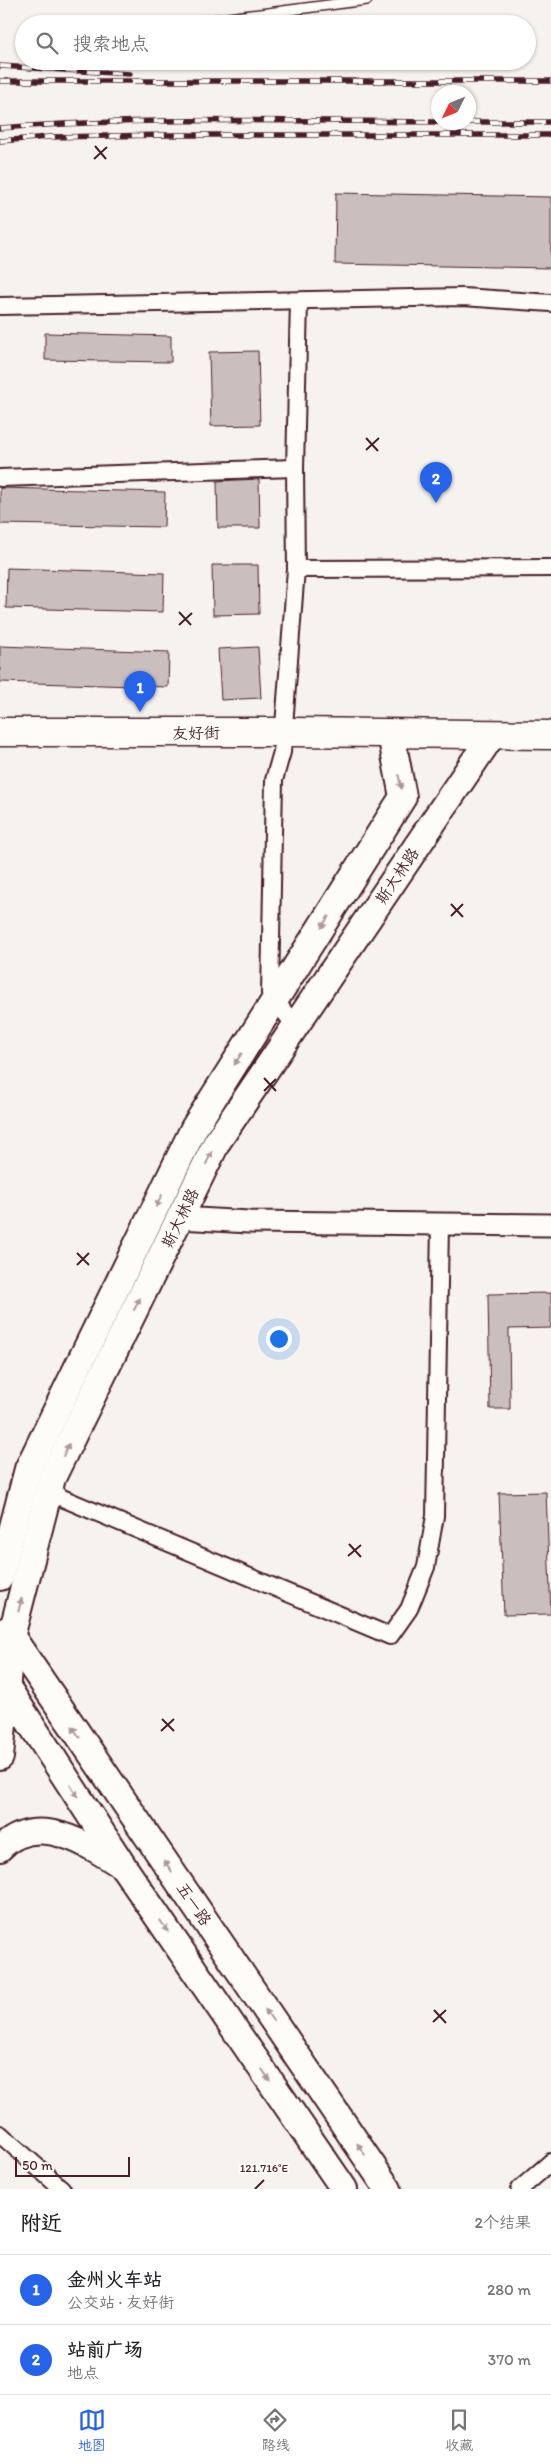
<!DOCTYPE html>
<html lang="zh">
<meta charset="utf-8">
<style>
:root{--surface:#fff;--page:#f2f2f2;--text:#202124;--muted:#757577;--line:#e0e0e0;--accent:#2563eb}
body{margin:0;font-family:Itim,"LXGW WenKai TC",sans-serif;background:var(--page);color:var(--text)}
.compass{position:absolute;left:431px;top:85px;width:45px;height:45px;border-radius:50%;background:var(--surface);box-shadow:0 1px 4px #0004;rotate:227deg}
.scale{position:absolute;left:15px;bottom:12px;width:115px;box-sizing:border-box;padding-left:5px;border:2px solid #4a1f2b;border-top:0;font-size:14px;line-height:18px;white-space:nowrap;color:#4a1f2b;-webkit-text-stroke:4px #fdfcf7;paint-order:stroke}
.you{position:absolute;left:278px;top:1338px;width:18px;height:18px;margin:-12px;border:4px solid #fff;border-radius:50%;background:#1a73e8;box-shadow:0 0 0 8px #1a73e833}
.badge{display:grid;place-items:center;width:32px;height:32px;border-radius:50%;background:var(--accent);color:#fff;font-size:16px;font-weight:700}
.pin{position:absolute;translate:-50% -41px;filter:drop-shadow(0 1px 2px #0008)}
.pin::after{content:'';position:absolute;top:26px;width:18px;height:15px;background:inherit;clip-path:polygon(0 0,100% 0,50% 100%)}
.list{margin:0;padding:0;list-style:none}
h2{display:flex;justify-content:space-between;align-items:center;height:65px;margin:0;padding:0 20px;font-size:21px}
h2 small{font-size:16px;font-weight:400;color:var(--muted)}
.list li{display:grid;grid-template-columns:32px 1fr auto;gap:15px;align-items:center;box-sizing:border-box;height:70px;padding:0 20px;border-top:1px solid var(--line)}
.list b{display:block;font-size:19px;white-space:nowrap}
.list p{margin:0;font-size:16px;white-space:nowrap;color:var(--muted)}
.list em{font-size:16px;font-style:normal;color:var(--muted)}
.icon{flex:none;width:28px;height:28px;fill:none;stroke:currentColor;stroke-width:2;stroke-linecap:round;stroke-linejoin:round}
.map{position:relative;flex:none;width:551px;height:2189px;overflow:hidden}
.search{position:absolute;background:var(--surface);box-shadow:0 1px 4px #0004;left:15px;right:15px;top:15px;height:55px;display:flex;align-items:center;gap:12px;box-sizing:border-box;padding:0 18px;border-radius:28px;color:var(--muted);font-size:19px}
.sheet{height:205px;background:var(--surface)}
nav{display:flex;justify-content:space-around;align-items:center;box-sizing:border-box;height:70px;border-top:1px solid var(--line);background:var(--surface);font-size:14px;color:var(--muted)}
nav a{display:grid;justify-items:center;gap:2px}
nav .on{color:var(--accent)}
.map>svg:first-child{display:block}
.building{fill:#cbbfbe;stroke:#4a1f2b}
.lines{fill:none;stroke-linecap:round;stroke-linejoin:round}
.service-casing{stroke:#4a1f2b;stroke-width:12}
.minor-casing{stroke:#4a1f2b;stroke-width:20}
.tertiary-casing{stroke:#4a1f2b;stroke-width:25}
.secondary-casing{stroke:#4a1f2b;stroke-width:28}
.primary-casing{stroke:#4a1f2b;stroke-width:30}
.trunk-casing{stroke:#4a1f2b;stroke-width:31}
.service{stroke:#fdfcf7;stroke-width:9}
.minor{stroke:#fdfcf7;stroke-width:16}
.tertiary{stroke:#fdfcf7;stroke-width:21}
.secondary{stroke:#fdfcf7;stroke-width:24}
.primary{stroke:#fdfcf7;stroke-width:26}
.trunk{stroke:#fdfcf7;stroke-width:28}
.rail-casing{stroke:#4a1f2b;stroke-width:5.5}
.rail{stroke:#fdfcf7;stroke-width:4;stroke-dasharray:11;stroke-linecap:butt}
.oneway{fill:#ac999b}
.ticks{fill:none;stroke:#4a1f2b;stroke-width:2}
.labels{text-anchor:middle;dominant-baseline:central;stroke-width:4.5;stroke-linejoin:round;paint-order:stroke}
.street-label{font-size:16px;fill:#4a1f2b;stroke:#fdfcf7}
.ticks-label{font-size:12px;text-anchor:middle;fill:#4a1f2b;stroke:#fdfcf7;stroke-width:4.5;stroke-linejoin:round;paint-order:stroke}
</style>
<div class="map">
<svg width="551" height="2189" viewBox="0 0 551 2189">
<rect width="100%" height="100%" fill="#f6f3ef"/>
<filter id="ink" filterUnits="userSpaceOnUse"><feTurbulence type="fractalNoise" baseFrequency=".02" numOctaves="2"/><feDisplacementMap in="SourceGraphic" scale="10" xChannelSelector="R" yChannelSelector="G"/><feConvolveMatrix kernelMatrix="1 2 1 2 8 2 1 2 1" color-interpolation-filters="sRGB"/></filter>
<g filter="url(#ink)">
<g class="building">
<polygon points="336,193 551,197 551,268 335,264"/>
<polygon points="45,333 171,336 171,362 45,360"/>
<polygon points="258,351 260,425 211,426 209,352"/>
<polygon points="259,479 260,528 218,528 217,481"/>
<polygon points="0,488 165,492 164,527 0,524"/>
<polygon points="212,565 258,565 259,614 213,615"/>
<polygon points="7,568 164,573 163,612 6,608"/>
<polygon points="0,646 169,652 168,687 0,682"/>
<polygon points="258,647 261,698 221,700 218,649"/>
<polygon points="551,1293 551,1328 509,1329 510,1409 490,1409 488,1294"/>
<polygon points="546,1492 551,1614 504,1615 499,1493"/>
</g>
<g class="lines">
<defs>
<polyline id="service" points="182,24 367,0"/>
<g id="minor">
<polyline points="0,306 463,297 551,303"/>
<polyline points="0,478 295,468"/>
<polyline points="296,569 551,568"/>
<polyline points="295,1026 270,993 274,780 282,752 296,569 295,468 299,301"/>
<polyline points="48,1492 390,1636 409,1609 426,1567 435,1516 440,1224"/>
<polyline points="0,2134 62,2189"/>
<polyline points="520,2189 551,2162"/>
</g>
<polyline id="tertiary" points="180,1218 249,1222 551,1225"/>
<path id="secondary" d="M0 1849C37 1810 89 1845 124 1868"/>
<g id="primary">
<polyline points="0,1577 28,1469 194,1128 403,797 391,734"/>
<polyline points="7,1630 388,2189"/>
<polyline points="3,1681 125,1869 344,2189"/>
<polyline points="0,1757 11,1637 52,1478 217,1142 492,735"/>
</g>
<polyline id="trunk" points="0,732 292,732 551,735"/>
</defs>
<use href="#service" class="service-casing"/>
<use href="#minor" class="minor-casing"/>
<use href="#tertiary" class="tertiary-casing"/>
<use href="#secondary" class="secondary-casing"/>
<use href="#primary" class="primary-casing"/>
<use href="#trunk" class="trunk-casing"/>
<use href="#service" class="service"/>
<use href="#minor" class="minor"/>
<use href="#tertiary" class="tertiary"/>
<use href="#secondary" class="secondary"/>
<use href="#primary" class="primary"/>
<use href="#trunk" class="trunk"/>
<defs>
<g id="rail">
<polyline points="0,66 130,74"/>
<polyline points="0,81 551,81"/>
<polyline points="468,122 551,122"/>
<path d="M0 128C146 117 293 121 438 122"/>
<polyline points="0,141 49,137 168,135 551,135"/>
</g>
</defs>
<use href="#rail" class="rail-casing"/>
<use href="#rail" class="rail"/>
</g>
<defs><path id="oneway-solid" d="M-6-.8H1V-3.2L6.5 0L1 3.2V.8H-6Z" transform="scale(1.25)"/></defs>
<g class="oneway">
<use href="#oneway-solid" transform="translate(400 782) rotate(79)"/>
<use href="#oneway-solid" transform="translate(325 922) rotate(122)"/>
<use href="#oneway-solid" transform="translate(238 1059) rotate(122)"/>
<use href="#oneway-solid" transform="translate(209 1158) rotate(-64)"/>
<use href="#oneway-solid" transform="translate(159 1201) rotate(116)"/>
<use href="#oneway-solid" transform="translate(137 1304) rotate(-64)"/>
<use href="#oneway-solid" transform="translate(66 1450) rotate(-64)"/>
<use href="#oneway-solid" transform="translate(20 1605) rotate(-76)"/>
<use href="#oneway-solid" transform="translate(76 1732) rotate(-124)"/>
<use href="#oneway-solid" transform="translate(74 1791) rotate(57)"/>
<use href="#oneway-solid" transform="translate(168 1866) rotate(-124)"/>
<use href="#oneway-solid" transform="translate(164 1926) rotate(56)"/>
<use href="#oneway-solid" transform="translate(269 2015) rotate(-124)"/>
<use href="#oneway-solid" transform="translate(266 2075) rotate(56)"/>
<use href="#oneway-solid" transform="translate(361 2149) rotate(-124)"/>
</g>
</g>
<path class="ticks" d="M95 146 106 159M94 159 107 147M366 438 378 451M366 450 379 438M179 612 191 625M179 625 192 613M451 904 463 917M451 916 463 904M264 1078 276 1091M264 1091 276 1079M77 1253 89 1265M77 1265 89 1253M349 1544 361 1557M348 1556 361 1545M162 1719 174 1731M161 1731 174 1719M434 2010 446 2023M433 2022 446 2010M255 2189 264 2180"/>
<g class="labels">
<g class="street-label">
<text transform="translate(196 733) rotate(-1)">友好街</text>
<text transform="translate(397 876) rotate(-56)">斯大林路</text>
<text transform="translate(180 1218) rotate(-64)">斯大林路</text>
<text transform="translate(194 1904) rotate(56)">五一路</text>
</g>
</g>
<g class="ticks-label">
<text x="264" y="2172">121.716°E</text>
</g>
</svg>
<svg class="compass" viewBox="-18 -18 36 36"><path d="M0-13l5 13h-10z" fill="#e53935"/><path d="M0 13l5-13h-10z" fill="#757577"/></svg>
<div class="scale">50 m</div>
<div class="you"></div>
<div class="pin badge" style="left:140px;top:712px">1</div>
<div class="pin badge" style="left:436px;top:503px">2</div>
<div class="search"><svg class="icon" aria-label="search" viewBox="0 0 24 24"><circle cx="10" cy="10" r="6"/><path d="M15 15l6 6"/></svg>搜索地点</div>
</div>
<section class="sheet">
<h2>附近<small>2个结果</small></h2>
<ul class="list">
<li><span class="badge">1</span><div><b>金州火车站</b><p>公交站 · 友好街</p></div><em>280 m</em></li>
<li><span class="badge">2</span><div><b>站前广场</b><p>地点</p></div><em>370 m</em></li>
</ul>
</section>
<nav>
<a class="on"><svg class="icon" aria-label="map" viewBox="0 0 24 24"><path d="M3 6l6-2 6 2 6-2v14l-6 2-6-2-6 2zM9 4v14M15 6v14"/></svg>地图</a>
<a><svg class="icon" aria-label="directions" viewBox="0 0 24 24"><path d="M12 3l9 9-9 9-9-9zM9 14v-3h6M13 9l2 2-2 2"/></svg>路线</a>
<a><svg class="icon" aria-label="saved" viewBox="0 0 24 24"><path d="M7 4h10v16l-5-4-5 4z"/></svg>收藏</a>
</nav>
